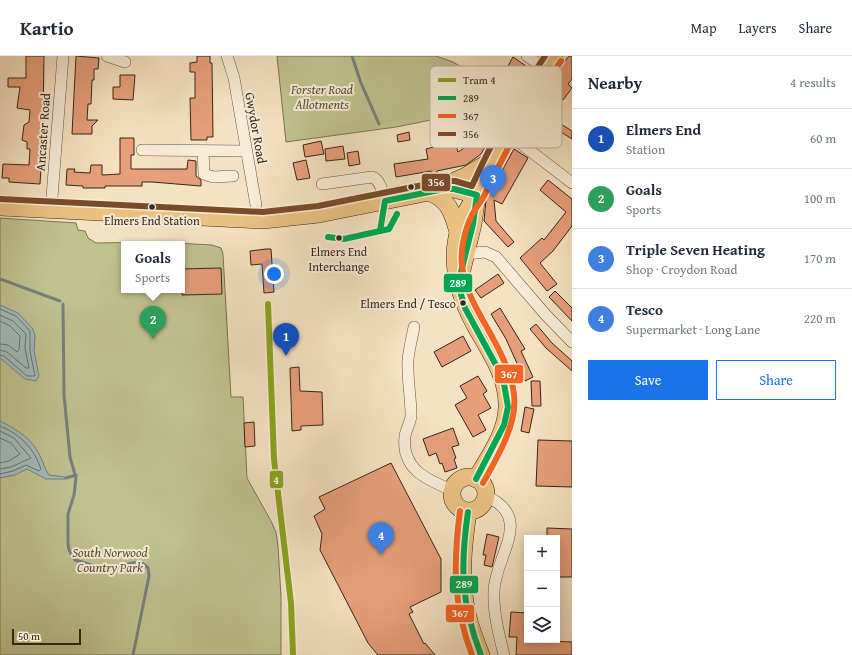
<!DOCTYPE html>
<meta charset="utf-8">
<style>
:root{--surface:#fff;--page:#f6f6f7;--text:#1f2937;--muted:#747a83;--line:#e0e1e3;--accent:#1a73e8}
body{margin:0;font-family:"Gentium Book Plus",serif;background:var(--page);color:var(--text)}
.controls{position:absolute;right:12px;bottom:12px;display:grid;overflow:hidden;border-radius:0px;box-shadow:0 2px 10px #0003}
.controls button{width:36px;height:36px;display:grid;place-items:center;padding:0;border:0;border-bottom:1px solid var(--line);background:var(--surface);color:var(--text);font:20px sans-serif}
.scale{position:absolute;left:12px;bottom:10px;width:69px;box-sizing:border-box;padding-left:4px;border:2px solid #36261c;border-top:0;font-size:11px;line-height:14px;white-space:nowrap;color:#36261c;-webkit-text-stroke:3px #f8ecd7;paint-order:stroke}
.you{position:absolute;left:274px;top:218px;width:14px;height:14px;margin:-10px;border:3px solid #fff;border-radius:50%;background:#1a73e8;box-shadow:0 0 0 6px #1a73e833}
.badge{display:grid;place-items:center;width:26px;height:26px;border-radius:50%;background:var(--accent);color:#fff;font-size:13px;font-weight:700}
.pin{position:absolute;translate:-50% -33px;filter:drop-shadow(0 1px 2px #0008)}
.pin::after{content:'';position:absolute;top:21px;width:14px;height:12px;background:inherit;clip-path:polygon(0 0,100% 0,50% 100%)}
.popup{position:absolute;left:121px;top:185px;width:64px;height:52px;box-sizing:border-box;display:grid;place-content:center;border-radius:0px;background:var(--surface);filter:drop-shadow(0 1px 3px #0005);font-size:13px;white-space:nowrap;color:var(--muted)}
.popup b{font-size:15px;color:var(--text)}
.popup::after{content:'';position:absolute;left:50%;top:100%;margin-left:-8px;border:8px solid transparent;border-top-color:var(--surface)}
.list{margin:0;padding:0;list-style:none}
h2{display:flex;justify-content:space-between;align-items:center;height:52px;margin:0;padding:0 16px;font-size:17px}
h2 small{font-size:13px;font-weight:400;color:var(--muted)}
.list li{display:grid;grid-template-columns:26px 1fr auto;gap:12px;align-items:center;box-sizing:border-box;height:60px;padding:0 16px;border-top:1px solid var(--line)}
.list b{display:block;font-size:15px;white-space:nowrap}
.list p{margin:0;font-size:13px;white-space:nowrap;color:var(--muted)}
.list em{font-size:13px;font-style:normal;color:var(--muted)}
.actions{display:flex;gap:8px;padding:12px 16px}
.actions a{flex:1;padding:9px 0;border:1px solid var(--accent);border-radius:0px;text-align:center;font-size:14px;color:var(--accent)}
.actions .main{background:var(--accent);color:#fff}
.icon{flex:none;width:22px;height:22px;fill:none;stroke:currentColor;stroke-width:2;stroke-linecap:round;stroke-linejoin:round}
.map{position:relative;flex:none;width:572px;height:599px;overflow:hidden}
header{display:flex;align-items:center;gap:24px;box-sizing:border-box;height:56px;padding:0 20px;background:var(--surface);border-bottom:1px solid var(--line)}
header strong{font-size:19px}
nav{display:flex;gap:22px;margin-inline-start:auto;font-size:14px}
main{display:flex}
aside{flex:1;background:var(--surface)}
.map>svg:first-child{display:block}
.green{fill:#c0c290;stroke:#7b7456;fill-rule:evenodd}
.water{fill:#a0bcbd;stroke:#76807d}
.lines{fill:none;stroke-linecap:round;stroke-linejoin:round}
.shore{stroke:#6b716c;stroke-width:1}
.stream{stroke:#76807d;stroke-width:3}
.building{fill:#e79f7b;stroke:#36261c}
.street-casing{stroke:#665546;stroke-width:12}
.primary-casing{stroke:#36261c;stroke-width:18}
.street{stroke:#f8ecd7;stroke-width:11}
.primary{stroke:#eac181;stroke-width:17}
.tram{stroke:#36261c;stroke-width:1}
.bus-1-casing{stroke:#f8ecd7;stroke-width:9}
.bus-2-casing{stroke:#f8ecd7;stroke-width:9}
.bus-3-casing{stroke:#f8ecd7;stroke-width:9}
.bus-1{stroke:#00a651;stroke-width:6}
.bus-2{stroke:#f26522;stroke-width:6}
.bus-3{stroke:#7a4b2a;stroke-width:6}
.tram-1-casing{stroke:#f8ecd7;stroke-width:9}
.tram-1{stroke:#89a31d;stroke-width:6}
.bus-dot{fill:#36261c;stroke:#f8ecd7;stroke-width:1.5}
.labels{text-anchor:middle;dominant-baseline:central;stroke-width:4;stroke-linejoin:round;paint-order:stroke}
.bus-label{font-size:12px;fill:#36261c;stroke:#f8ecd7}
.park-label{font-size:13px;font-style:italic;fill:#584d39;stroke:#f8ecd7}
.street-label{font-size:13px;fill:#36261c;stroke:#f8ecd7}
.key{fill:#f8ecd7;stroke:#beb19f;stroke-width:1}
.key-label{font-size:11px;fill:#36261c}
.line-badge{stroke:#f8ecd7;stroke-width:1.5}
.badge-label{font-size:11px;text-anchor:middle;font-weight:bold;fill:#fff}
</style>
<header>
<strong>Kartio</strong>
<nav><a>Map</a><a>Layers</a><a>Share</a></nav>
</header>
<main>
<div class="map">
<svg width="572" height="599" viewBox="0 0 572 599">
<rect width="100%" height="100%" fill="#f5e2c2"/>
<filter id="stains"><feTurbulence type="fractalNoise" baseFrequency=".005" numOctaves="4"/><feColorMatrix values="0 0 0 0 .2 0 0 0 0 .09 0 0 0 0 .02 0 0 0 .5 -.17"/></filter>
<radialGradient id="worn" r=".72"><stop offset=".6" stop-color="#630" stop-opacity="0"/><stop offset="1" stop-color="#630" stop-opacity=".3"/></radialGradient>
<g class="green">
<polygon points="277,0 436,0 453,6 470,16 451,60 396,71 286,86"/>
<path d="M0 162 76 167 78 174 85 175 88 182 96 187 157 186 212 189 221 192 223 198 231 341H243L247 422 271 465 276 476 278 490 281 541V599H0ZM124 188H182V234H124Z"/>
</g>
<g class="water">
<polygon points="0,249 18,257 33,273 35,280 34,295 39,320 36,325 25,323 0,302"/>
<path d="M0 365C18 374 33 383 41 402 44 408 45 414 49 419L65 421V423H46L27 413 15 419 0 422Z"/>
</g>
<g class="lines">
<g class="shore">
<polyline points="0,253 16,260 30,275 30,295 35,320 27,320 4,300 0,299"/>
<polyline points="0,259 13,265 26,278 25,292 29,312 26,312 7,296 0,294"/>
<polyline points="0,265 10,270 20,280 19,294 17,296 8,289 0,288"/>
<path d="M0 370C20 378 34 392 41 413L39 415 26 409 13 415 0 418"/>
<polyline points="0,375 14,382 31,402 11,411 0,413"/>
<polyline points="0,382 11,387 20,398 9,405 0,407"/>
</g>
<g class="stream">
<polyline points="352,0 361,27 379,68"/>
<polyline points="0,223 60,245"/>
<path d="M63 248 64 339 70 401 76 422 74 439 68 458V488L69 494 75 504C86 507 98 512 109 512 122 513 138 499 148 512L149 520 133 599"/>
<polyline points="66,422 76,419"/>
</g>
</g>
<g class="building">
<polygon points="26,0 44,0 43,62 38,112 41,112 40,128 9,126 9,122 2,122 3,108 29,109 30,93 27,93 27,86 22,84 24,69 29,66 30,54 17,52 20,31 8,31 8,22 26,22"/>
<polygon points="76,0 99,2 98,13 94,13 94,24 92,24 91,48 88,48 87,64 98,64 92,70 92,78 72,78"/>
<polygon points="197,0 210,0 210,7 212,7 213,81 207,81 207,84 191,84 190,42 195,42 195,16 190,16 190,7 197,6"/>
<polygon points="569,0 572,0 572,23 568,28 572,32 563,44 560,42 548,60 572,75 572,83 542,64 532,81 522,75 532,57 536,59 561,22 555,18"/>
<polygon points="513,1 526,10 515,31 517,32 498,74 496,73 481,98 466,109 437,115 437,122 434,124 431,115 396,121 394,108 428,103 426,93 441,89 439,80 452,76 458,96 467,90 475,79 467,75 496,16 503,19"/>
<polygon points="120,19 135,19 133,44 113,43 113,31 120,31"/>
<polygon points="409,76 410,84 398,86 397,79"/>
<polygon points="120,82 134,82 134,99 131,99 131,113 187,113 188,104 196,105 196,120 201,124 201,130 152,126 142,126 142,130 105,130 105,132 83,132 83,130 66,129 67,113 75,113 74,116 90,117 91,109 102,109 102,119 120,118"/>
<polygon points="321,85 324,98 305,101 303,89"/>
<polygon points="343,90 345,103 326,105 325,93"/>
<polygon points="514,93 528,102 502,148 494,144 496,165 514,186 508,191 484,165 486,144"/>
<polygon points="358,95 360,108 349,110 347,97"/>
<polygon points="306,104 310,122 297,124 293,107"/>
<polygon points="548,124 572,143 572,170 553,195 540,207 557,228 547,235 520,202 542,182 544,184 566,156 540,134"/>
<polygon points="266,193 271,193 274,236 264,237 262,208 251,209 250,195"/>
<polygon points="221,212 222,238 182,239 182,213"/>
<polygon points="498,218 504,227 481,242 475,234"/>
<polygon points="555,235 572,252 572,265 549,241"/>
<polygon points="500,252 525,293 521,295 533,321 525,325 506,283 491,258"/>
<polygon points="536,268 552,287 572,305 572,315 546,292 530,273"/>
<polygon points="463,280 471,295 442,311 434,296"/>
<polygon points="299,311 300,335 322,336 323,369 301,370 301,374 292,375 290,312"/>
<polygon points="478,320 487,335 483,338 491,352 478,359 486,374 473,381 455,349 467,342 460,330"/>
<polygon points="531,325 540,325 541,350 532,350"/>
<polygon points="525,351 534,353 529,377 521,375"/>
<polygon points="254,366 255,390 245,391 244,367"/>
<polygon points="453,372 459,389 452,391 456,402 454,403 457,412 445,416 442,407 440,408 436,397 429,400 423,383"/>
<polygon points="538,384 572,385 572,431 536,430"/>
<polygon points="391,407 441,503 441,536 410,551 413,556 409,558 424,588 425,587 435,599 378,599 368,587 320,494 322,478 314,460 325,453 319,441"/>
<polygon points="547,472 572,473 572,521 557,521 557,482 547,482"/>
<polygon points="487,478 499,481 492,511 484,509 486,499 483,499"/>
<polygon points="511,556 527,557 527,584 572,586 572,599 516,599 517,581 509,581"/>
</g>
<g class="lines">
<defs>
<g id="street">
<polyline points="107,0 125,6"/>
<polyline points="227,0 234,22 256,149"/>
<polyline points="527,0 545,12"/>
<polyline points="507,77 572,127"/>
<polyline points="142,94 246,95"/>
<polyline points="203,95 204,118 213,121 233,120"/>
<path d="M322 128 372 121C381 124 382 136 385 145"/>
<polyline points="51,154 63,0"/>
<polyline points="466,198 485,196 496,201 545,258 572,286"/>
<path d="M414 271C412 282 409 293 408 304 407 323 411 341 411 359 411 366 406 373 405 380 401 413 427 424 452 434"/>
<path d="M486 440C535 462 495 499 494 535 493 556 499 579 504 599"/>
</g>
<g id="primary">
<polyline points="439,132 466,120 492,104"/>
<path d="M428 136C448 142 453 157 458 176"/>
<polyline points="0,151 263,164 319,158 444,133 454,133 477,139"/>
<polyline points="462,214 473,168 477,139 482,124 524,47 554,0"/>
<circle cx="469" cy="438" r="17"/>
<path d="M476 423C488 402 507 376 507 351 508 324 493 300 480 278 452 231 443 184 477 139"/>
<path d="M468 456C463 490 459 527 468 561 471 574 476 586 481 599"/>
</g>
</defs>
<use href="#street" class="street-casing"/>
<use href="#primary" class="primary-casing"/>
<use href="#street" class="street"/>
<use href="#primary" class="primary"/>
<polyline class="tram" points="268,246 268,248"/>
<defs>
<g id="bus-1">
<polyline points="380,175 385,145 444,133 454,133 477,139 473,168 458,228 465,252 503,322 508,351 504,369 476,423"/>
<polyline points="328,181 344,183 389,173 397,158"/>
<path d="M468 456C460 511 461 547 481 599"/>
</g>
<g id="bus-2">
<path d="M483 427C523 356 526 340 485 268 475 250 464 231 462 209 460 194 465 173 472 159 476 151 482 145 486 136 508 90 531 46 561 5"/>
<path d="M460 455C453 508 453 549 472 599"/>
</g>
<path id="bus-3" d="M0 143 263 156 318 150 443 125H455L472 130C492 84 518 42 545 0"/>
</defs>
<use href="#bus-1" class="bus-1-casing"/>
<use href="#bus-2" class="bus-2-casing"/>
<use href="#bus-3" class="bus-3-casing"/>
<use href="#bus-1" class="bus-1"/>
<use href="#bus-2" class="bus-2"/>
<use href="#bus-3" class="bus-3"/>
<defs>
<polyline id="tram-1" points="268,248 274,403 291,547 293,599"/>
</defs>
<use href="#tram-1" class="tram-1-casing"/>
<use href="#tram-1" class="tram-1"/>
</g>
<g class="bus-dot">
<circle cx="411" cy="131" r="3.5"/>
<circle cx="152" cy="151" r="3.5"/>
<circle cx="339" cy="182" r="3.5"/>
<circle cx="463" cy="247" r="3.5"/>
</g>
<g class="labels">
<g class="bus-label">
<text x="152" y="164">Elmers End Station</text>
<text x="339" y="195">Elmers End<tspan x="339" dy="15">Interchange</tspan></text>
<text x="456" y="247" text-anchor="end">Elmers End / Tesco</text>
</g>
<g class="park-label">
<text x="322" y="33">Forster Road<tspan x="322" dy="15">Allotments</tspan></text>
<text x="110" y="496">South Norwood<tspan x="110" dy="15">Country Park</tspan></text>
</g>
<g class="street-label">
<text transform="translate(256 72) rotate(80)">Gwydor Road</text>
<text transform="translate(43 76) rotate(-86)">Ancaster Road</text>
</g>
</g>
<rect x="430" y="10" width="132" height="82" rx="6" class="key"/>
<rect x="438" y="22" width="18" height="4" fill="#89a31d"/>
<rect x="438" y="40" width="18" height="4" fill="#00a651"/>
<rect x="438" y="58" width="18" height="4" fill="#f26522"/>
<rect x="438" y="76" width="18" height="4" fill="#7a4b2a"/>
<g class="key-label">
<text x="463" y="28">Tram 4</text>
<text x="463" y="46">289</text>
<text x="463" y="64">367</text>
<text x="463" y="82">356</text>
</g>
<g class="line-badge">
<rect x="421" y="117" width="30" height="19" rx="4" fill="#7a4b2a"/>
<rect x="443" y="217" width="30" height="20" rx="4" fill="#00a651"/>
<rect x="494" y="308" width="30" height="20" rx="4" fill="#f26522"/>
<rect x="269" y="414" width="15" height="19" rx="4" fill="#89a31d"/>
<rect x="449" y="519" width="30" height="19" rx="4" fill="#00a651"/>
<rect x="445" y="548" width="30" height="19" rx="4" fill="#f26522"/>
</g>
<g class="badge-label">
<text x="436" y="130">356</text>
<text x="458" y="231">289</text>
<text x="509" y="322">367</text>
<text x="276" y="428">4</text>
<text x="464" y="532">289</text>
<text x="460" y="561">367</text>
</g>
<rect width="100%" height="100%" filter="url(#stains)"/>
<rect width="100%" height="100%" fill="url(#worn)"/>
</svg>
<div class="controls">
<button>+</button>
<button>−</button>
<button><svg class="icon" aria-label="layers" viewBox="0 0 24 24"><path d="M12 4l9 5-9 5-9-5zM3 14l9 5 9-5"/></svg></button>
</div>
<div class="scale">50 m</div>
<div class="you"></div>
<div class="pin badge" style="left:286px;top:300px;background:#1a4fb4">1</div>
<div class="pin badge" style="left:153px;top:283px;background:#2e9e5b">2</div>
<div class="popup"><b>Goals</b>Sports</div>
<div class="pin badge" style="left:493px;top:142px;background:#3f7fe0">3</div>
<div class="pin badge" style="left:381px;top:499px;background:#3f7fe0">4</div>
</div>
<aside>
<h2>Nearby<small>4 results</small></h2>
<ul class="list">
<li><span class="badge" style="background:#1a4fb4">1</span><div><b>Elmers End</b><p>Station</p></div><em>60 m</em></li>
<li><span class="badge" style="background:#2e9e5b">2</span><div><b>Goals</b><p>Sports</p></div><em>100 m</em></li>
<li><span class="badge" style="background:#3f7fe0">3</span><div><b>Triple Seven Heating</b><p>Shop · Croydon Road</p></div><em>170 m</em></li>
<li><span class="badge" style="background:#3f7fe0">4</span><div><b>Tesco</b><p>Supermarket · Long Lane</p></div><em>220 m</em></li>
</ul>
<div class="actions"><a class="main">Save</a><a>Share</a></div>
</aside>
</main>
